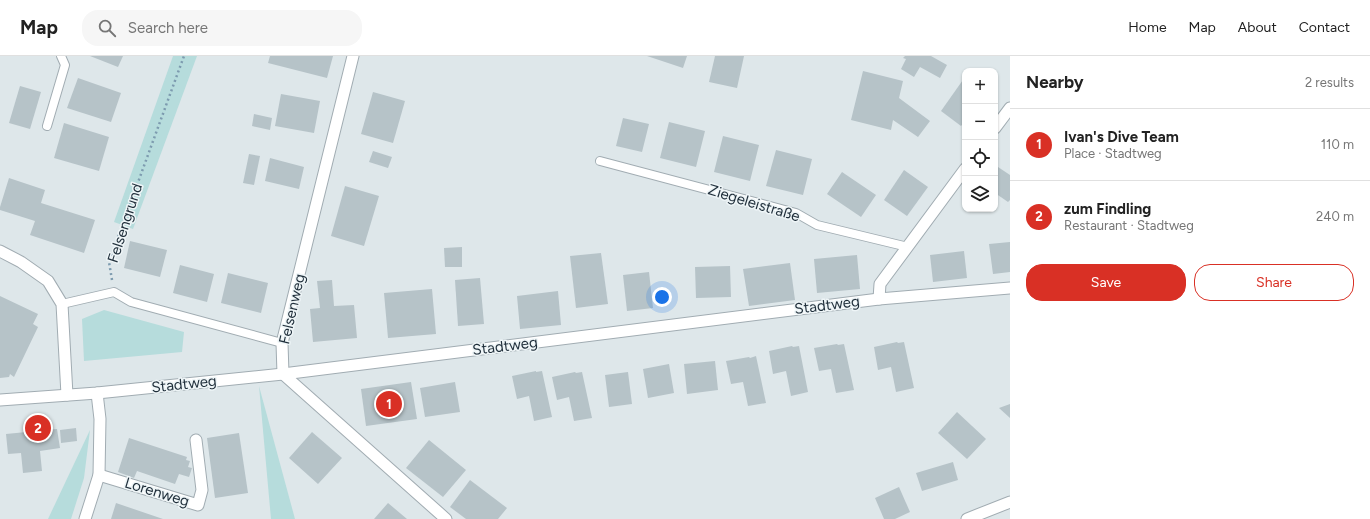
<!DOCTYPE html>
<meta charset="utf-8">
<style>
:root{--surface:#fff;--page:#f6f6f6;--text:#222;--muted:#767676;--line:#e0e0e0;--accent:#d93025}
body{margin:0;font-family:Figtree,sans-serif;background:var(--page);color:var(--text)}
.controls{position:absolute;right:12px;top:12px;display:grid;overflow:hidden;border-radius:8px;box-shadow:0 1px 3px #0004}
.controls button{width:36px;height:36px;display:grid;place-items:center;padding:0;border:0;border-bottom:1px solid var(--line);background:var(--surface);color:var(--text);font:20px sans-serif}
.you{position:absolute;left:662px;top:241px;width:14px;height:14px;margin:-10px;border:3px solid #fff;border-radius:50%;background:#1a73e8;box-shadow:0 0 0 6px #1a73e833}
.badge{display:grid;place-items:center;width:26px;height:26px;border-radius:50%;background:var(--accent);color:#fff;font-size:13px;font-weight:700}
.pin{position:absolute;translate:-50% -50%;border:2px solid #fff;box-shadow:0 1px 4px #0006}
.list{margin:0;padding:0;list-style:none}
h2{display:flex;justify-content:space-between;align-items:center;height:52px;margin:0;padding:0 16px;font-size:17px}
h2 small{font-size:13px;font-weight:400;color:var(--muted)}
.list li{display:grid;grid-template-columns:26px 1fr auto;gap:12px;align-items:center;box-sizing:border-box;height:72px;padding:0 16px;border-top:1px solid var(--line)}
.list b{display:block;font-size:15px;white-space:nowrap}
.list p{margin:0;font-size:13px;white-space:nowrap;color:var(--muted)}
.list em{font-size:13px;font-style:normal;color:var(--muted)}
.actions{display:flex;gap:8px;padding:12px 16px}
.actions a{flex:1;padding:9px 0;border:1px solid var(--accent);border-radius:16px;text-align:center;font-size:14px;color:var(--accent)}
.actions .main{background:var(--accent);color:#fff}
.icon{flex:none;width:22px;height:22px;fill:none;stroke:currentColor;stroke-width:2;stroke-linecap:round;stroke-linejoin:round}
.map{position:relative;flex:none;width:1010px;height:463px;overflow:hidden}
header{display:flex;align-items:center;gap:24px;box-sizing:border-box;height:56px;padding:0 20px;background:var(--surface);border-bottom:1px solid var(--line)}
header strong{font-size:19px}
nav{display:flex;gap:22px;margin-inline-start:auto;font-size:14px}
.search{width:280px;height:36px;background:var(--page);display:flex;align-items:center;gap:10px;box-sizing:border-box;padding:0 14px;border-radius:16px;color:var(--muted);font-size:15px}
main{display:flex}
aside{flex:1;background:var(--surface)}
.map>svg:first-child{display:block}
.green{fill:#b6dcdc}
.building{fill:#b6c3c8}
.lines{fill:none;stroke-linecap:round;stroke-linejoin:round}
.service-casing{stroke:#a1acb2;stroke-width:10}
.minor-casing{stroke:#a1acb2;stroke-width:13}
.path{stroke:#7d9baf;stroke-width:2.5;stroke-dasharray:2 3;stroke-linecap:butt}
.service{stroke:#fff;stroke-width:8}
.minor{stroke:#fff;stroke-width:11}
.labels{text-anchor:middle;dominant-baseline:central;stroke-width:3;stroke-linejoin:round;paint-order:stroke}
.street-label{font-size:15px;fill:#1f2e3a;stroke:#eef5f7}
</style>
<header>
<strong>Map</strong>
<div class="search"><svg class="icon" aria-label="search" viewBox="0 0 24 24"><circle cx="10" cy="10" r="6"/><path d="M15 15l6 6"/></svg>Search here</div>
<nav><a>Home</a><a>Map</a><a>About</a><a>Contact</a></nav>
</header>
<main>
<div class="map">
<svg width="1010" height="463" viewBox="0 0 1010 463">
<rect width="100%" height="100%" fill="#dee7ea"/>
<g class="green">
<polygon points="173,0 197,0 133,173 114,166"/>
<polygon points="104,254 184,276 182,296 84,305 82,263"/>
<polygon points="259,330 295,463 271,463"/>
<polygon points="90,374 84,422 71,463 48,463"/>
</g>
<g class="building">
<polygon points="90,0 123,0 118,11"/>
<polygon points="270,0 333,0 327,22 268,7"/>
<polygon points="647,0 687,0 683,12"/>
<polygon points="715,0 744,0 737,32 709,26"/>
<polygon points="905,0 931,0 947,9 940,22 920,11 914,21 901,13 906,3 903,2"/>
<polygon points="863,15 903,25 899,42 930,65 918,81 893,64 891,74 851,64"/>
<polygon points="965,21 965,65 961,70 941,55"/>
<polygon points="78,22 121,37 111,66 67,52"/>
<polygon points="20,30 41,36 30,73 9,67"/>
<polygon points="373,36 405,45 393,87 361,78"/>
<polygon points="281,38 320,45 314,77 275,70"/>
<polygon points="254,58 272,62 270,74 252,70"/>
<polygon points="623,62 649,68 642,96 616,90"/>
<polygon points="669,66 705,75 696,111 660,102"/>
<polygon points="64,67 109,81 99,115 54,102"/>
<polygon points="723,80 759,89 750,125 714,116"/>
<polygon points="776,94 812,103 803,139 766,130"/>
<polygon points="373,95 392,101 388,112 369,106"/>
<polygon points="249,98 260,100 254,129 243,127"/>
<polygon points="270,102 304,111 299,133 265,125"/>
<polygon points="995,109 1010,119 1010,144 1008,146 995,137"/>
<polygon points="904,114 928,131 907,160 884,144"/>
<polygon points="842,116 876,139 861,161 827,138"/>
<polygon points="9,122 45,134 41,147 95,164 84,197 30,179 35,165 0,154 0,151"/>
<polygon points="345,130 379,140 364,190 331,180"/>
<polygon points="130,185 167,194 160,221 124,212"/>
<polygon points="1010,186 1010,216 993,218 989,188"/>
<polygon points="462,191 462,211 445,211 444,192"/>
<polygon points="964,195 967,222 933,226 930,199"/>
<polygon points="601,197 608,248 576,252 570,200"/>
<polygon points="857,199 860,233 817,237 814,203"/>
<polygon points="790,207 795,244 749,250 743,213"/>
<polygon points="180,209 214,218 207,246 173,237"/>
<polygon points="730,210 731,241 696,242 695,211"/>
<polygon points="649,216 653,252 627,255 623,219"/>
<polygon points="228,217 268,227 261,257 221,247"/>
<polygon points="480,222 484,268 458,270 455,224"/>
<polygon points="332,224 334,250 354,249 357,282 313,286 310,253 320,252 317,225"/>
<polygon points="432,233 436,278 388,282 384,237"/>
<polygon points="558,235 561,269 520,273 517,240"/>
<polygon points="0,240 38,258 33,268 38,271 14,321 10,318 9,321 0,322"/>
<polygon points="897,286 898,287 904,286 914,332 896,336 891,311 878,314 874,291"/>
<polygon points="837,288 838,289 844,288 854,334 836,337 831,313 819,315 814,292"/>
<polygon points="792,290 793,291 799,290 808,336 791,340 786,315 773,318 769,295"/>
<polygon points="756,300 766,347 748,350 743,326 731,328 726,305 749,301 750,302"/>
<polygon points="715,305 718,334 687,338 684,308"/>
<polygon points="669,308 674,337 648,342 643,313"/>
<polygon points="536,315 536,316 542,315 552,361 534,365 529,340 517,343 512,320"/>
<polygon points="575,316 576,317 582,316 592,362 574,365 569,341 557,344 552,321"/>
<polygon points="628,316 632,348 609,351 605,319"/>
<polygon points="411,326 417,363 366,370 361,333"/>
<polygon points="455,326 460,356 425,361 420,332"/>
<polygon points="1010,348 1010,362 999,352"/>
<polygon points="957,356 986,383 967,403 938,377"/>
<polygon points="76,372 77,385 61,387 60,374"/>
<polygon points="57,373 60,392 40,395 42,415 23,417 21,397 8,398 6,378"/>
<polygon points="312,376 342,402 318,428 289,402"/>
<polygon points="239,377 248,437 215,442 207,382"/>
<polygon points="129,382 187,401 186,404 190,405 188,411 192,412 189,421 179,418 175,428 137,415 134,422 118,416"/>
<polygon points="429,384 466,414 443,441 406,412"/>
<polygon points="953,406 958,424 922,435 916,417"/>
<polygon points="470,424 507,452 498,463 466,463 450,451"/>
<polygon points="899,431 910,456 895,463 884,463 875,442"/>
<polygon points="116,447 163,463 111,463"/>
<polygon points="388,447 407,463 374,463"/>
</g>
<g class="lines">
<defs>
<g id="service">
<polyline points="47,70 65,9 61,0"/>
<polyline points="600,105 796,157 817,169 908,191"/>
<polyline points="62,248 114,236 131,246 282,287"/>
</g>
<g id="minor">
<polyline points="353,0 282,287 283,318 446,463"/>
<polyline points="995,72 1010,52"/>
<polyline points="0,195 21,206 48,225 62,248 67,339"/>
<polyline points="879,243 880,228 965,113"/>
<polyline points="0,344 97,337 283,318 879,243 1010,232"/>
<polyline points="99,419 198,449 202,434 196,384"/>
<polyline points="85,463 99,419 100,363 97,337"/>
<polyline points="967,463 1010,446"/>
</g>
</defs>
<use href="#service" class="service-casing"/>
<use href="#minor" class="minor-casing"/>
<polyline class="path" points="112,224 109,206 184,0"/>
<use href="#service" class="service"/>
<use href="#minor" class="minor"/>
</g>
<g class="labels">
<g class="street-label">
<text transform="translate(754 147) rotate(17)">Ziegeleistraße</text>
<text transform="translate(125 167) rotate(-72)">Felsengrund</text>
<text transform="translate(827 249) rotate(-7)">Stadtweg</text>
<text transform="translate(292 253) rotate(-77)">Felsenweg</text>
<text transform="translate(505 290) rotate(-7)">Stadtweg</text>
<text transform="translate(184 328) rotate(-6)">Stadtweg</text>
<text transform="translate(157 436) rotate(17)">Lorenweg</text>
</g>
</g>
</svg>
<div class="controls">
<button>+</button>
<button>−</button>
<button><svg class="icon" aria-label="locate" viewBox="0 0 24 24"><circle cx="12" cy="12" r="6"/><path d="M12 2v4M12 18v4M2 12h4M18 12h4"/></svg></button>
<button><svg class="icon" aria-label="layers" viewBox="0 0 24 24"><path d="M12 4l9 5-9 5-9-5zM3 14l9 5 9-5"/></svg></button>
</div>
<div class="you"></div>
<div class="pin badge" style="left:389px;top:348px">1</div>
<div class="pin badge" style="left:38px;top:372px">2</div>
</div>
<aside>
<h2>Nearby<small>2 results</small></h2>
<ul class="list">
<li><span class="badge">1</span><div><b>Ivan's Dive Team</b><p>Place · Stadtweg</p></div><em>110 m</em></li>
<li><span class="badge">2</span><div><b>zum Findling</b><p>Restaurant · Stadtweg</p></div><em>240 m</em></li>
</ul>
<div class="actions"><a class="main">Save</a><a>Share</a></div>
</aside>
</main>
